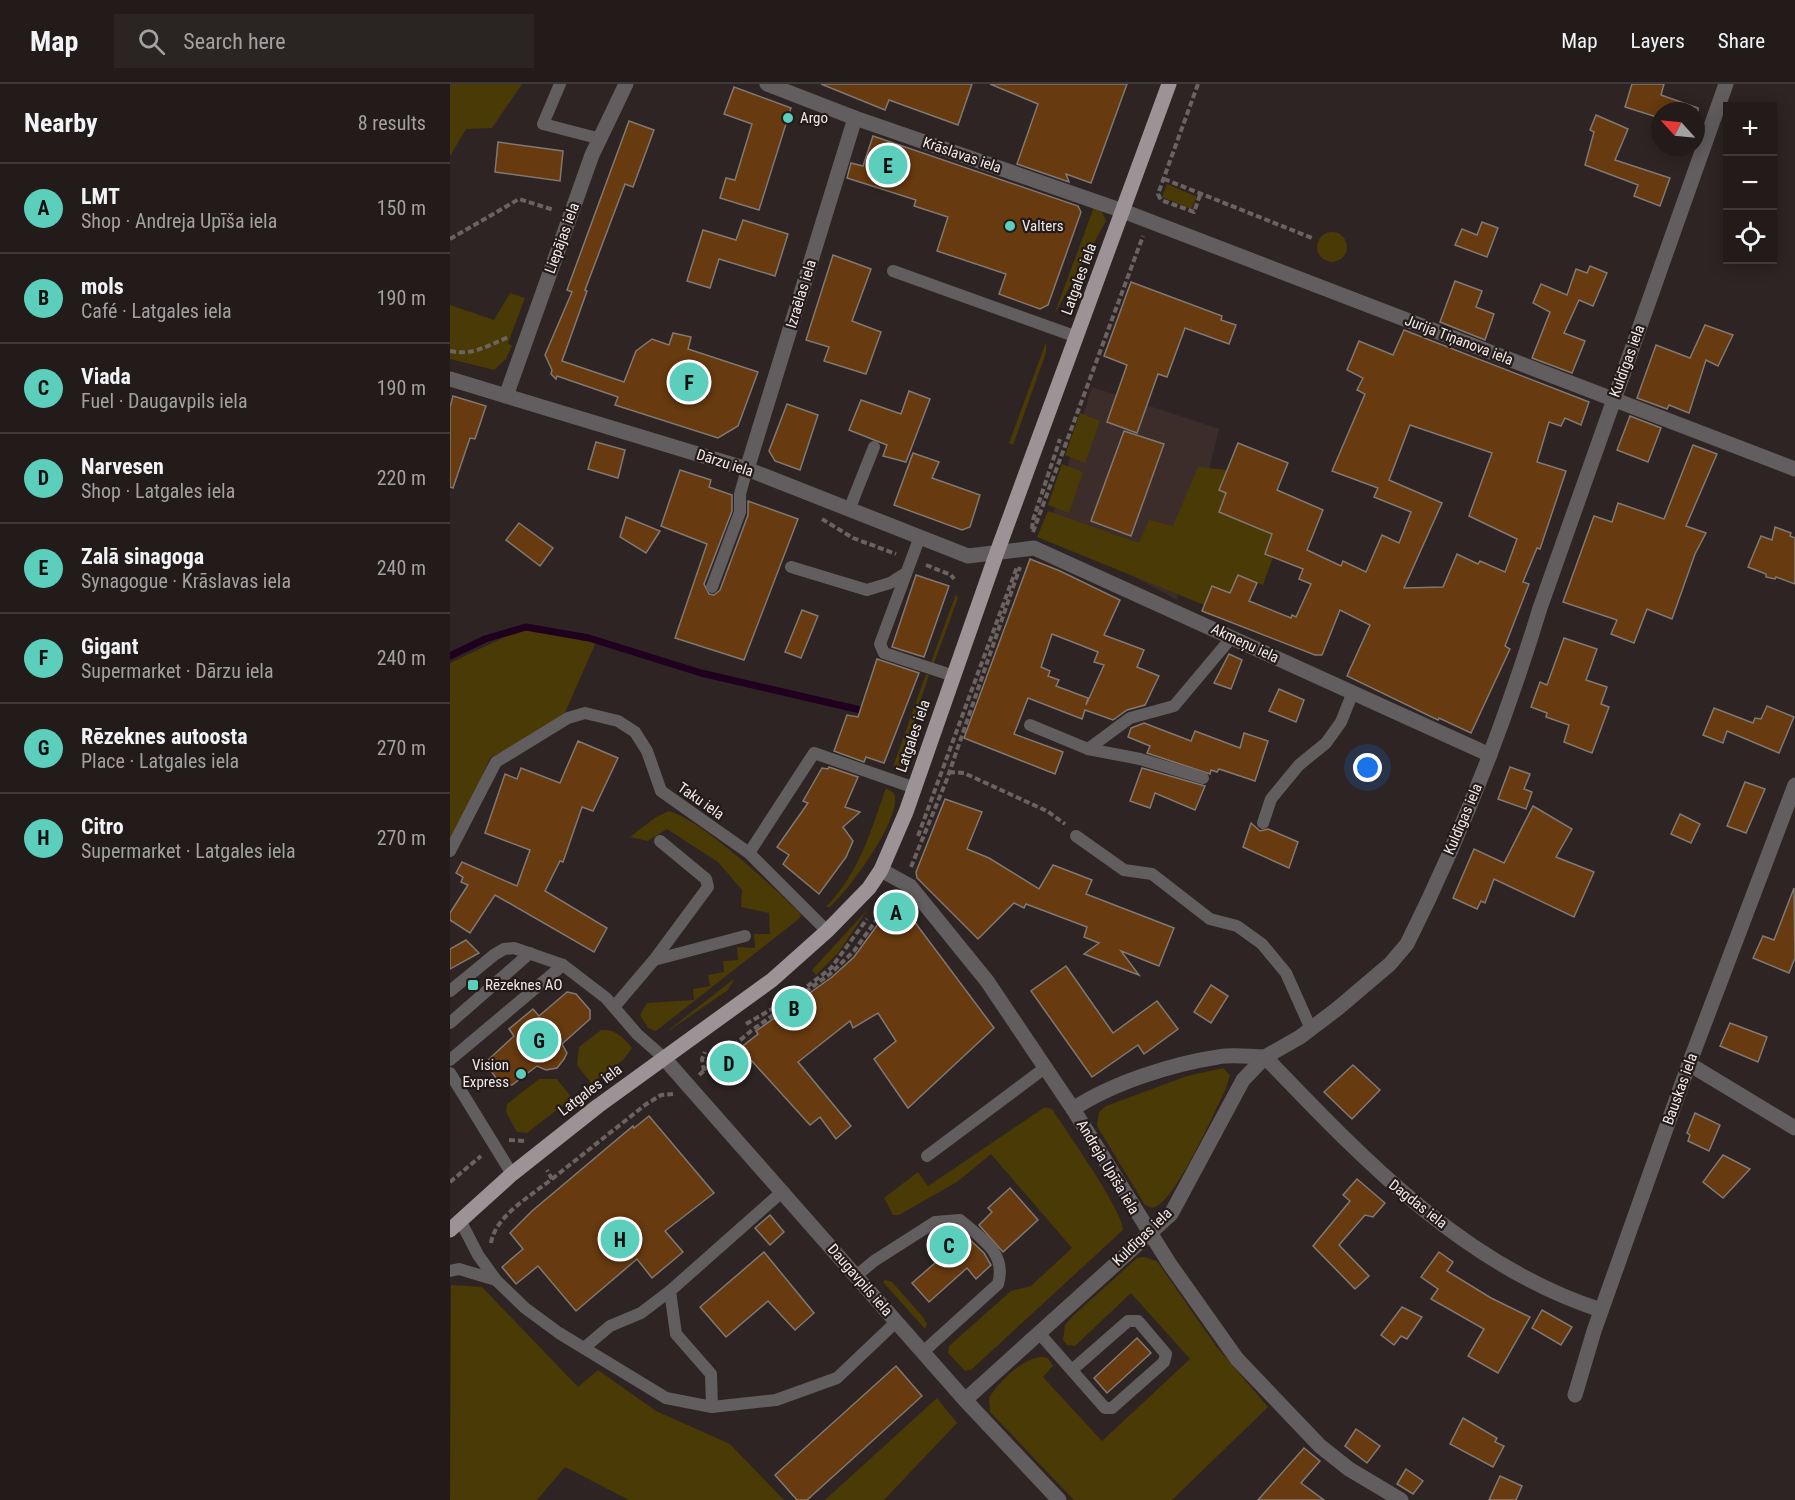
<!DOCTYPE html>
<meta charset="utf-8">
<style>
:root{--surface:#221b1a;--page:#2a2423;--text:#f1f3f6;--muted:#a2a1a2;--line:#3f3939;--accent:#5bcebc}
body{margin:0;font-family:"Roboto Condensed",sans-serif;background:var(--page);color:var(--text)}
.controls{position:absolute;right:18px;top:18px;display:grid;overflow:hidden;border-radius:0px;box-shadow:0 3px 15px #0003}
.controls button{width:54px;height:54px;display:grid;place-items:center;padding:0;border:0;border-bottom:2px solid var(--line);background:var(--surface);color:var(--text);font:30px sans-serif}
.compass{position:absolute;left:1201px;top:18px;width:54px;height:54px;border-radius:50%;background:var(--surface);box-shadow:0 3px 15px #0003;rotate:297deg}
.you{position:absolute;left:918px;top:684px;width:21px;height:21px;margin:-15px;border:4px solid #fff;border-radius:50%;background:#1a73e8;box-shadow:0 0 0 9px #1a73e833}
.badge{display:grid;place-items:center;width:39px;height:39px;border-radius:50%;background:var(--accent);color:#111;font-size:20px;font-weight:700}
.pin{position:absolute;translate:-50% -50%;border:3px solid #fff;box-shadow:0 2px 6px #0006}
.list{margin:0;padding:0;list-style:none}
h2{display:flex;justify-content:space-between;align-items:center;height:78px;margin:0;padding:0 24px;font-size:26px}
h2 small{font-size:20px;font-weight:400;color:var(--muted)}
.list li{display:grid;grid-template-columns:39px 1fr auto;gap:18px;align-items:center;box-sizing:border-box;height:90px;padding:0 24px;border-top:2px solid var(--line)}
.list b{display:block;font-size:22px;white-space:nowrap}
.list p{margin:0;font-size:20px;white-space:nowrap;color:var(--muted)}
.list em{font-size:20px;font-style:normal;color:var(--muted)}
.icon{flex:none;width:33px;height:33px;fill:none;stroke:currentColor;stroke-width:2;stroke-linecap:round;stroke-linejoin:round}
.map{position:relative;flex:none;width:1345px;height:1416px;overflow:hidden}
header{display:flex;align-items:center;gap:36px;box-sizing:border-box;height:84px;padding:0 30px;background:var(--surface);border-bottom:2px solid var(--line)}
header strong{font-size:28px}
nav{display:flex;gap:33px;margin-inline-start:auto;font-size:21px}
.search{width:420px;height:54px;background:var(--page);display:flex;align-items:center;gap:15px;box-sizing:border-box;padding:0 21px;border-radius:0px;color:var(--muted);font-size:22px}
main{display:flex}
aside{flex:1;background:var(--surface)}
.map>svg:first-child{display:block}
.built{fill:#3c2d2a}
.green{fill:#4a3a05}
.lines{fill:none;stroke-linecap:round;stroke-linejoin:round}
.stream{stroke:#1f001f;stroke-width:7}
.building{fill:#673a0f;stroke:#807872;stroke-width:1.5;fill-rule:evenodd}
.path{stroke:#6b6362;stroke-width:4;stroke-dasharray:6 3;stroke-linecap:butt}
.service{stroke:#625d5e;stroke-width:12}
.minor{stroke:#625d5e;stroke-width:15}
.primary{stroke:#9c9396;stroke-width:15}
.poi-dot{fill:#5bcebc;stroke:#231b19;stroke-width:2}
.labels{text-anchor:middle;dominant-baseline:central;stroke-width:4.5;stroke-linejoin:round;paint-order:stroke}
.poi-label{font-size:15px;fill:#efe8e7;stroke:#231b19;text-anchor:start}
.street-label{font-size:15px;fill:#efe8e7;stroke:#231b19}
</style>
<header>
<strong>Map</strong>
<div class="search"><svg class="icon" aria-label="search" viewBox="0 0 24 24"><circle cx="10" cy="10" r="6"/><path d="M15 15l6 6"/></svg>Search here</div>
<nav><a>Map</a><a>Layers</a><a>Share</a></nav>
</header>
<main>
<aside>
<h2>Nearby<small>8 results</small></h2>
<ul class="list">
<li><span class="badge">A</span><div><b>LMT</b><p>Shop · Andreja Upīša iela</p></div><em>150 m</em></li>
<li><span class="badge">B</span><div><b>mols</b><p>Café · Latgales iela</p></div><em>190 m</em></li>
<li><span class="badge">C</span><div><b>Viada</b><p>Fuel · Daugavpils iela</p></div><em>190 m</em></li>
<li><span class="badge">D</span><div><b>Narvesen</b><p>Shop · Latgales iela</p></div><em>220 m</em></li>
<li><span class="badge">E</span><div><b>Zalā sinagoga</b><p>Synagogue · Krāslavas iela</p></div><em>240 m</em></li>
<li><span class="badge">F</span><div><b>Gigant</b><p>Supermarket · Dārzu iela</p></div><em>240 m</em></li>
<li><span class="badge">G</span><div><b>Rēzeknes autoosta</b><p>Place · Latgales iela</p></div><em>270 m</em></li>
<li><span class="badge">H</span><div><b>Citro</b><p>Supermarket · Latgales iela</p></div><em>270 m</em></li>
</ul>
</aside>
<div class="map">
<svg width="1345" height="1416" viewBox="0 0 1345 1416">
<rect width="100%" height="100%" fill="#2d2423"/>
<polygon class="built" points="642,303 769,345 727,516 598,446"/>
<g class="green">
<polygon points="0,0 72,0 42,44 16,45 0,72"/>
<polygon points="717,100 747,113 741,125 712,113"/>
<polygon points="644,123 652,128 656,137 604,231"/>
<circle cx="882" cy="163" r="15"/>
<polygon points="60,209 75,214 58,259 62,262 56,275 44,286 0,275 0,221 44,236"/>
<polygon points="596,258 596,269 563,361 559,359"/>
<polygon points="630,329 650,337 635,379 615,371"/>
<polygon points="612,380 633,388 619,429 598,421"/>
<polygon points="748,383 777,386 769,406 776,410 769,428 823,449 815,470 823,473 813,501 788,491 780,509 762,502 754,521 587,453 598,427 689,459 699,436 723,442"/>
<polygon points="506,510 508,514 484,579 481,578"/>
<polygon points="76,543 147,556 113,633 40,674 16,729 0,755 0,579"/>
<polygon points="476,590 479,591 461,645 456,676 451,683 443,683"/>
<path d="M436 704 444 709C454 733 398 807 380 823H376C410 787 420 749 436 704Z"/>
<path d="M219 727C253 737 323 803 351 830L350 834 206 947 198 944 190 931 197 919 244 916 243 905 260 902 258 891 274 888 273 877 288 876 287 863 305 864 304 850H320L319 829 291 823 292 806 268 778 217 745 198 757 180 753 206 733Z"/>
<polygon points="418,825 388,869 366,891 362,886"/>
<polygon points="285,894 278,906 217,948 220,945"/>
<path d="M151 946C166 945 173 953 182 964L173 976 141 999 127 981 129 963Z"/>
<path d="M773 984 780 991 775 1007C763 1030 725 1120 702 1124L695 1121 647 1042 649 1028 656 1022 737 992Z"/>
<polygon points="89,995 107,995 122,1014 77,1049 67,1048 56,1028 57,1020"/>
<path d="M595 1023 602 1025C615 1045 674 1128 673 1146L521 1286 515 1287 498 1269 499 1262 561 1207 581 1202 622 1164 541 1070 507 1098 449 1131H443L434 1114 468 1088 478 1102Z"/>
<path d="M694 1173 707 1177 766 1262 818 1323 722 1416H624L540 1328 539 1314C548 1298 579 1267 598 1274L603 1282 593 1293 652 1357 740 1275 681 1209 625 1262 617 1261 613 1256 615 1241 623 1232 687 1174Z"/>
<polygon points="435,1196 442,1198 473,1233 477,1240 475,1245 433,1198"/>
<polygon points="1,1201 32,1203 128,1303 148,1286 206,1327 280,1360 334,1416 179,1416 115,1383 87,1416 0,1416"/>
<polygon points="487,1314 507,1339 434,1416 375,1416"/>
</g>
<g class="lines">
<polyline class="stream" points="0,572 35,555 76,543 139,554 251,589 419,628"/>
</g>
<g class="building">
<polygon points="371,0 522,0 508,41 439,16 435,26"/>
<polygon points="540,0 677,0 641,99 616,90 619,98 567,80 588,20"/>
<polygon points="1182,0 1214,0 1211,11 1248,24 1248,27 1210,27 1210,34 1175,23"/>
<polygon points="284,3 341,24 309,126 270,114 276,94 285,96 302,40 274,30"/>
<polygon points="1146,31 1178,45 1165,76 1220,94 1210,122 1184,112 1188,101 1135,81 1144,48 1140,46"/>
<polygon points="179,37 204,46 183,103 175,100 135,206 137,207 112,277 174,298 186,267 202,255 219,261 223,249 241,253 238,265 308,288 288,342 268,354 165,321 168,313 107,292 106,295 101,290 102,286 95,271 122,208 117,206"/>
<polygon points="423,52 628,122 631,128 598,221 590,225 549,210 556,190 487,167 498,133 464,122 466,116 397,94 401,79 413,82"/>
<polygon points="48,58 113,67 110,97 45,88"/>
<polygon points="293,136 338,150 325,192 269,175 260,204 237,197 253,146 286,156"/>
<polygon points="1032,138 1048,144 1037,173 1005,161 1012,145 1027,151"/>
<polygon points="383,171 421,185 402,237 431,248 416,290 374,277 379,263 356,256"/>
<polygon points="1140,182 1157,189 1143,222 1129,216 1114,249 1135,257 1122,289 1082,274 1100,228 1083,219 1091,200 1117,211 1126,185 1137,189"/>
<polygon points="1005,197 1032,207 1026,223 1044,230 1035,256 990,238"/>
<polygon points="681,198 772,232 771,236 786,241 779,260 735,244 717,293 708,290 687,349 657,338 677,281 654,272"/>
<polygon points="1255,241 1283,251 1268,282 1256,276 1239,329 1219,321 1217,325 1187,314 1206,261 1240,274"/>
<path d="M954 246 1139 318 1131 341 1115 334 1111 342 1099 338 1087 378 1116 387 1090 465 1087 464 1073 498 1079 500 1055 562 1060 565 1021 649 989 634 988 636 897 592 920 541 890 526 872 571H865L752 527 762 502 780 509 788 491 807 499 799 517 841 534 842 531 846 533 861 500 849 495 853 485 815 470 822 450 769 428 776 409 769 406 788 359 838 379 827 406 873 426 857 466 891 482 893 477 916 488 932 451 949 459 961 428 924 413 928 404 882 387 915 310 907 306 913 294 897 286 909 257 943 271ZM960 341 1042 369 1019 432 1067 455 1055 488 1030 477 1028 480 1007 470 993 503 954 504 992 419 939 396Z"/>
<polygon points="459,307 480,315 456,378 433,372 437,361 399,346 411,316 451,330"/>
<polygon points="3,312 36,322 25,355 20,354 3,404 0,403 0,323"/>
<polygon points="337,320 368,331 350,386 325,377 319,367"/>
<polygon points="1180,332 1211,344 1198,378 1167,366"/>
<polygon points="674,347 714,360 681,452 641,437"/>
<polygon points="146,358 175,366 168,394 138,385"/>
<polygon points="1243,361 1267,370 1236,442 1256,449 1245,470 1222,535 1197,525 1184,559 1161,550 1167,536 1113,518 1144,432 1162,438 1168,419 1214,435"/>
<polygon points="463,369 489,378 482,394 530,411 520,443 512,446 444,421"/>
<polygon points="230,386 261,396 259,403 282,411 282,427 254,500 259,510 264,511 270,506 298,431 298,417 348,435 294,576 225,554 257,460 211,442"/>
<polygon points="176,433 210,447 196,469 170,453"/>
<polygon points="69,439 103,464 90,482 56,456"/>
<polygon points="1325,443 1341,449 1340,452 1345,454 1345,500 1326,493 1325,495 1316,493 1316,490 1298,483 1311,452 1322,456"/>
<path d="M580 475 610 487 670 516 654 551 694 566 687 583 709 592 695 621 677 626 663 636 635 626 632 635 578 614 564 650 613 668 605 690 514 654ZM602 550 648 568 644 578 654 581 636 621 638 614 606 602 609 596 598 592 600 587 591 583Z"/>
<polygon points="466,491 499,502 474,573 442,563"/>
<polygon points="352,526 368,532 351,574 335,568"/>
<polygon points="1114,554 1147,565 1136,596 1157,603 1151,620 1159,623 1142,669 1114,658 1119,641 1096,633 1097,629 1081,623 1090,598 1097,601"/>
<polygon points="779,570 792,576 781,605 764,599"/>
<polygon points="427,575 469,589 434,679 416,673 414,678 384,667 397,631 408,633"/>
<polygon points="829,605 854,616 846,638 819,627"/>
<polygon points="1317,622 1344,633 1329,669 1277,647 1273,659 1253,651 1264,624 1303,639 1305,634 1311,635"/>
<polygon points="694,639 741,657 745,647 790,664 794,649 818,657 805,697 769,685 767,688 761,686 760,690 697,669 700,662 678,653 681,644"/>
<polygon points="128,657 168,674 143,727 132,723 113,778 110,777 95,807 157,844 144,868 45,811 20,849 0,836 0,829 18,801 11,798 13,793 6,789 12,778 67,802 80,766 35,749 55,690 67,695 71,684 110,699"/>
<polygon points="379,683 408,693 395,723 410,728 393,743 403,757 396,773 369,810 333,780 339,771 327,763 358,719 353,717 372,684 378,685"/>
<polygon points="1060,683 1080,690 1074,705 1082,708 1076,725 1048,715"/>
<polygon points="692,684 755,702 745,726 705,709 700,724 680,717"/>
<polygon points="1295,698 1315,705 1296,749 1277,742"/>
<polygon points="495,715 532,728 517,765 539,774 589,805 603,781 642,796 636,810 724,844 709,882 671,867 689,891 634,870 649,859 634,853 637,843 576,820 574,824 564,819 528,855 467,794 466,788"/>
<polygon points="1083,722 1122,745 1106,773 1144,788 1124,833 1044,795 1035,819 1031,817 1027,825 1003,814 1024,765 1054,779"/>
<polygon points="1230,730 1250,740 1241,759 1221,750"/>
<polygon points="801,739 810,747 818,745 848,758 839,784 793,763"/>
<polygon points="1344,804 1345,874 1339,889 1303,874 1313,852 1324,856"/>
<polygon points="442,821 452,821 544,944 458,1024 424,975 446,957 428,929 403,944 400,937 348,978 401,1042 386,1055 370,1033 360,1041 290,964 308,950 306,947 382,893 404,873"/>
<polygon points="16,856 29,869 0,885 0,865"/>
<polygon points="616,882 663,949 707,917 728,945 694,970 688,961 642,993 581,907"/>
<polygon points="761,901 778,912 761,939 744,928"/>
<polygon points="117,908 126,910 140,926 140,935 112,960 117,969 114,975 107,984 96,986 87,982 62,1001 51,1001 39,984 39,975 64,952 59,945 83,925 89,932"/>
<polygon points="1280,939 1317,953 1308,978 1270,962"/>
<polygon points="903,981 930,1006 902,1035 874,1008"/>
<polygon points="1245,1029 1270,1041 1259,1067 1238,1057 1240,1051 1237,1049"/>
<polygon points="199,1032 264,1109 215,1147 233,1168 202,1194 187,1175 126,1227 88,1182 66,1200 52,1183 73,1165 60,1149 82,1127 183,1042 184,1044"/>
<polygon points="1273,1071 1300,1085 1273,1114 1253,1098"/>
<polygon points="907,1095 935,1119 923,1133 915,1131 889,1161 919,1192 905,1205 863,1162 900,1117 893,1111"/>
<polygon points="560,1104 588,1136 553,1168 529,1141 542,1128 538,1124"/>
<polygon points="320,1131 334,1148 320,1161 305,1144"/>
<polygon points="516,1152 534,1169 541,1181 526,1195 517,1184 479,1218 462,1199"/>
<polygon points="314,1168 364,1229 345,1246 318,1217 276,1253 250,1223"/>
<polygon points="989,1168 1003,1178 997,1187 1041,1214 1080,1233 1048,1289 1018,1272 1034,1245 981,1215 988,1205 971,1193"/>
<polygon points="952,1223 972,1233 957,1255 951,1252 944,1261 931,1251"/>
<polygon points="1092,1226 1122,1243 1111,1261 1082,1244"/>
<polygon points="687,1254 701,1269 657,1309 644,1294"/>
<polygon points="446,1282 472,1312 357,1416 347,1416 325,1391"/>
<polygon points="1013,1334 1047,1354 1045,1358 1054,1362 1043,1383 1000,1360"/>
<polygon points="906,1345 930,1362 917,1379 895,1362"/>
<polygon points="854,1364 870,1377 851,1399 874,1416 808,1416"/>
<polygon points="956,1385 973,1397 963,1410 947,1400"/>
<polygon points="1050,1392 1072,1402 1066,1416 1039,1416"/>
</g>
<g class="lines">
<g class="path">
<polyline points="748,0 708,110 711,116 744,128 750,111"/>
<polyline points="714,95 862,154"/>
<polyline points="0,155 69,115 104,126"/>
<path d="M0 267C24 272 38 261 59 253"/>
<polyline points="372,435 403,454 446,470"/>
<polyline points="582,445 583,436 610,355"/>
<polyline points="583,448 693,152"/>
<polyline points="476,481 501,491 504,495"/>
<polyline points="499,688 514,689 597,727 615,740"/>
<polyline points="468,752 567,483"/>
<polyline points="461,783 497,695 570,483"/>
<polyline points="296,940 345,912 381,884 417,835"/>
<polyline points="254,987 252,975 255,968"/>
<polyline points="249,991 301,947 380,890 404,867 443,813"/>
<polyline points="59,1056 75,1057"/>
<polyline points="102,1095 195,1021 211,1011 223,1010"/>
<polyline points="0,1098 31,1072"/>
<path d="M41 1159C45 1132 82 1111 102 1095L97 1086"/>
</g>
<g class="service">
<polyline points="110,0 93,40 151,55"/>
<polyline points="443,187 627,253"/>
<polyline points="399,426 424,363"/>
<polyline points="469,455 430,560 434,569 504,592"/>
<polyline points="341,483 417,506 440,499 456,489"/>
<polyline points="262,503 290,428 290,410 297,385"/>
<polyline points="580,641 638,665 680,634 724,622 782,553"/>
<polyline points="638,665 690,675 753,694"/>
<polyline points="813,739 821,715 849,681 876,659 891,638 903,608"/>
<polyline points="626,752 674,786 702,790 760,835 787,842 812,860 836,889 861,945"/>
<polyline points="0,767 46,678 118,634 135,629 168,637 185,648 197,667 211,707 299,769 377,847"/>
<polyline points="299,769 364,669 465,704"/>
<polyline points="204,876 295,852"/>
<polyline points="0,907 44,871 54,865 64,864 113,881 156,914 187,950 213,973"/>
<polyline points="164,923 204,876 258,803 256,795 210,757"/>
<polyline points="0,939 80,869"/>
<polyline points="0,976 113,881"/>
<polyline points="0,989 62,1090"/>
<polyline points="477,1072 596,983"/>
<polyline points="10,1136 28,1171 46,1196 75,1224 109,1249 216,1314 262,1323 326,1316 387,1294 446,1238"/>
<polyline points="0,1187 9,1185 46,1196"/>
<path d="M406 1192 424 1177 485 1138 510 1136C532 1155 557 1169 548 1200L473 1268"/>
<polyline points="220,1207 226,1250 261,1290 262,1323"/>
<polyline points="589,1249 655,1324 662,1324 714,1278 716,1270 688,1237 678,1237 622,1286"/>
<polyline points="134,1264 160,1242 191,1229 220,1207 333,1107"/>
</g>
<g class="minor">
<polyline points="317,0 405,34 673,127 1345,385"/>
<polyline points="0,295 297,385 518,472 584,464 1040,671"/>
<polyline points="56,312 142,71 176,0"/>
<polyline points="297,385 405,34"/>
<polyline points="431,786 460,802 537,897 623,1025 719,1179 787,1275 870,1362 899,1385 951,1416"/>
<polyline points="213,973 515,1316 609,1416"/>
<path d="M815 973C912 1074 1014 1182 1151 1226"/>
<polyline points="1239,980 1345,1044"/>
<path d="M623 1025C662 999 722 980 768 973 783 970 800 973 815 973"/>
<polyline points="1125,1311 1144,1247 1239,980 1345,701"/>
<path d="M515 1316 721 1130 793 996 815 973 850 953 887 925 940 880 957 860C1011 752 1055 639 1090 524L1276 0"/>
</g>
<polyline class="primary" points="0,1146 62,1090 148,1022 322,896 377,847 419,804 431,786 456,728 546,471 719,0"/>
</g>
<g class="poi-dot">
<circle cx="338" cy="34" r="6"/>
<circle cx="560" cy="142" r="6"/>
<rect x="17" y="895" width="12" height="12" rx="3"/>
<circle cx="71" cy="990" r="6"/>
</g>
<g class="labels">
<g class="poi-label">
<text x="350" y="34">Argo</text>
<text x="572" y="142">Valters</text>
<text x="35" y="901">Rēzeknes AO</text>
<text x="59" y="981" text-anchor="end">Vision<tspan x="59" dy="17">Express</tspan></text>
</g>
<g class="street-label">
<text transform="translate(512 71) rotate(19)">Krāslavas iela</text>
<text transform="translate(112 154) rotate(-70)">Liepājas iela</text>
<text transform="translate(629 195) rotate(-70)">Latgales iela</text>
<text transform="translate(351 210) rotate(-73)">Izraēlas iela</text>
<text transform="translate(1009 256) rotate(21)">Jurija Tiņanova iela</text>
<text transform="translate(1177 277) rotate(-70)">Kuldīgas iela</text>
<text transform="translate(275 379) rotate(18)">Dārzu iela</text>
<text transform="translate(795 559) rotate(25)">Akmeņu iela</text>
<text transform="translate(463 652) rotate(-71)">Latgales iela</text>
<text transform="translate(251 717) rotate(35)">Taku iela</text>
<text transform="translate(1013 735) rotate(-67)">Kuldīgas iela</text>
<text transform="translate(1230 1005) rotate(-70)">Bauskas iela</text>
<text transform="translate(140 1006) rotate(-37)">Latgales iela</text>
<text transform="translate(658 1083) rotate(59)">Andreja Upīša iela</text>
<text transform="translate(968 1120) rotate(38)">Dagdas iela</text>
<text transform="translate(692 1153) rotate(-44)">Kuldīgas iela</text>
<text transform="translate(410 1196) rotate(49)">Daugavpils iela</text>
</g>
</g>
</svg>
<div class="controls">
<button>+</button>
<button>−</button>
<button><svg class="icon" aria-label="locate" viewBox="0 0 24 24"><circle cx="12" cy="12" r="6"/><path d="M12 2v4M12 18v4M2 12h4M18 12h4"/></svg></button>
</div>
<svg class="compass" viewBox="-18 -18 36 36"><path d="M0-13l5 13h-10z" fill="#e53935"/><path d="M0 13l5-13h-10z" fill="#a2a1a2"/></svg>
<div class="you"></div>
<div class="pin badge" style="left:446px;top:828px">A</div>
<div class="pin badge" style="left:344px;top:924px">B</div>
<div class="pin badge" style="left:499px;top:1161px">C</div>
<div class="pin badge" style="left:279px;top:979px">D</div>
<div class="pin badge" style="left:438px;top:81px">E</div>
<div class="pin badge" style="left:239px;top:298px">F</div>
<div class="pin badge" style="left:89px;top:956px">G</div>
<div class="pin badge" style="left:170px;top:1155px">H</div>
</div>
</main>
